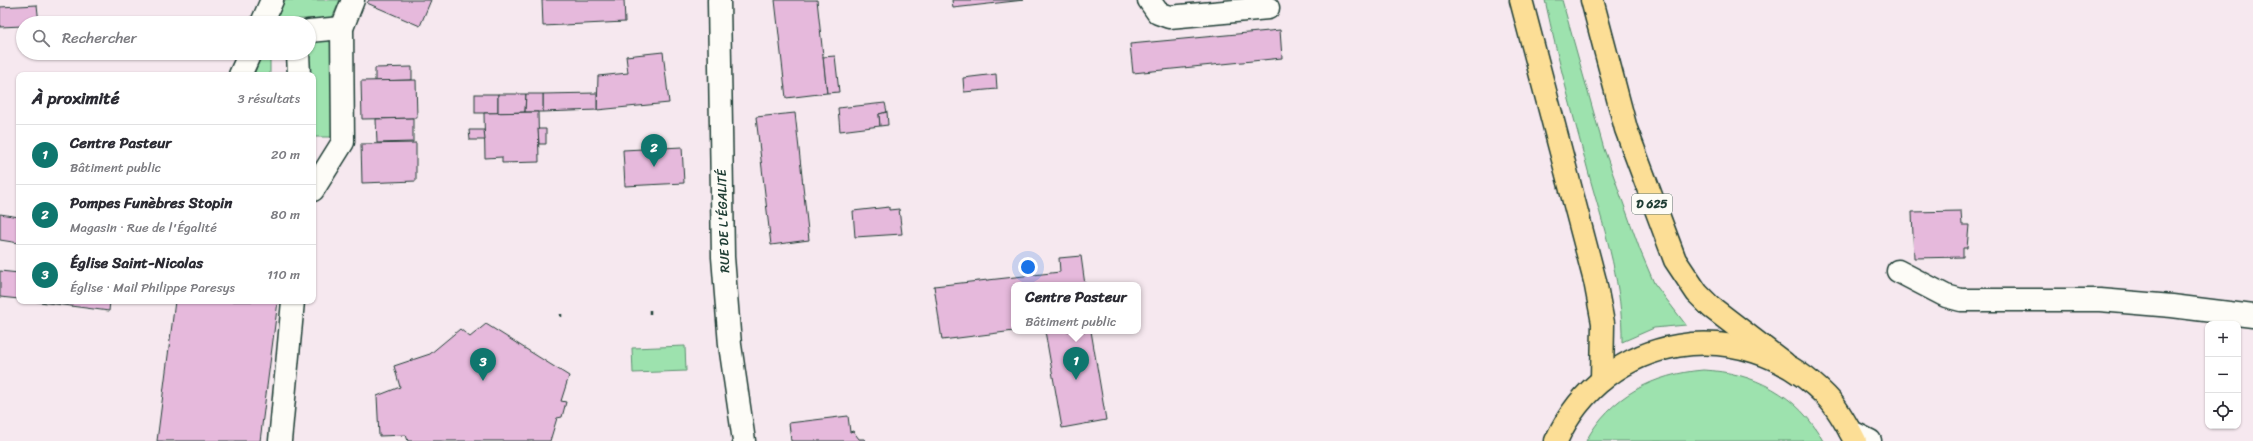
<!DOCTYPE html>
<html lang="fr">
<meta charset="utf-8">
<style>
:root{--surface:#fff;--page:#f2f2f3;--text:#2b2b33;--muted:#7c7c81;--line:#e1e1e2;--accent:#0f766e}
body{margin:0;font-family:Sriracha,sans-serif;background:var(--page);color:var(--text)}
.controls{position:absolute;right:12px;bottom:12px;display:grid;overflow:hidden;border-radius:8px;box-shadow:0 1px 3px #0004}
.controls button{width:36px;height:36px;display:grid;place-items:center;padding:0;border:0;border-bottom:1px solid var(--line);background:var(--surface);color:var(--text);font:20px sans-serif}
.you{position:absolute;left:1028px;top:267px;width:14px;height:14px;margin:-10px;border:3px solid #fff;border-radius:50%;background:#1a73e8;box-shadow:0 0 0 6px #1a73e833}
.badge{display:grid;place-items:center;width:26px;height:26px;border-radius:50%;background:var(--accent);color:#fff;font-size:13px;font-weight:700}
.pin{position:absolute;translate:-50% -33px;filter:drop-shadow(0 1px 2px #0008)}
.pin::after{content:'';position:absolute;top:21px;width:14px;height:12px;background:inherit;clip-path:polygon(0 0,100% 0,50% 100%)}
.popup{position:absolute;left:1011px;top:282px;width:130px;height:52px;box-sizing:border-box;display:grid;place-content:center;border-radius:8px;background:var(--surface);filter:drop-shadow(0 1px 3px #0005);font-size:13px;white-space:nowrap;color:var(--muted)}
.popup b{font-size:15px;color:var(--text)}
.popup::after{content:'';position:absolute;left:50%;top:100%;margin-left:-8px;border:8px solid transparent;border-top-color:var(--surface)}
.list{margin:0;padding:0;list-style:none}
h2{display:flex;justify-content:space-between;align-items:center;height:52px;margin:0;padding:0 16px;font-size:17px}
h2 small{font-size:13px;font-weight:400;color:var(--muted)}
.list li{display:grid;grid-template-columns:26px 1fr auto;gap:12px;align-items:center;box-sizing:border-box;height:60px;padding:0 16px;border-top:1px solid var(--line)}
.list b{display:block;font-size:15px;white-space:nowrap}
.list p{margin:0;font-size:13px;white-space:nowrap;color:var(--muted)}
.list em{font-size:13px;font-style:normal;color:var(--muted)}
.icon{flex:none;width:22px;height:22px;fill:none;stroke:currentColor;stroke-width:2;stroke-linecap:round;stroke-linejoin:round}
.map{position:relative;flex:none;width:2253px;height:441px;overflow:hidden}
.search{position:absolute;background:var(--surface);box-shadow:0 1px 3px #0004;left:16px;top:16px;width:300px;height:44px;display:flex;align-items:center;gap:10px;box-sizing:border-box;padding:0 14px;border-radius:22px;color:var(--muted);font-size:15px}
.panel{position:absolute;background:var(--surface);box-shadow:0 1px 3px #0004;left:16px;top:72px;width:300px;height:232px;border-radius:8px}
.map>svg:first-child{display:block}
.green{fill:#9de2ae;stroke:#5e9071}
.building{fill:#e6b9dc;stroke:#1f3d34}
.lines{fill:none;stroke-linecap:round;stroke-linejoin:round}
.minor-casing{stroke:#1f3d34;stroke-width:25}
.major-casing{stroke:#1f3d34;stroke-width:25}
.highway-casing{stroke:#1f3d34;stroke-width:25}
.path{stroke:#1f3d34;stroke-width:2.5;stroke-dasharray:4 3;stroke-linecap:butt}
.minor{stroke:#fdfcf7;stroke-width:22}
.major{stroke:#fcde96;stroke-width:22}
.highway{stroke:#fcde96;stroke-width:22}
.labels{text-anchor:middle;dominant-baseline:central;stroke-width:3;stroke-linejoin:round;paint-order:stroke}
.shield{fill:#fdfcf7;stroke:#62766e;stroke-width:1}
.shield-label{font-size:12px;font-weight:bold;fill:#1f3d34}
.street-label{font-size:13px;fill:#1f3d34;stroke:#fdfcf7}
</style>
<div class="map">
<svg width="2253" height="441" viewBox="0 0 2253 441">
<rect width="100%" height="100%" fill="#f6e8ef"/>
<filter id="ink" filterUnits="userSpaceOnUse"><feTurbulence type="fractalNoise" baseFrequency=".025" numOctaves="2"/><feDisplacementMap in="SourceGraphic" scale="8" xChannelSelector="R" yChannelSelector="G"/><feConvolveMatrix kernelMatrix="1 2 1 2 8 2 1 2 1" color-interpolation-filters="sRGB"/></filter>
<g filter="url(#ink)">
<g class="green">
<polygon points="285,0 340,0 332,18 276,20"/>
<path d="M1545 0H1562L1604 149 1640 250 1654 283 1686 325 1654 328 1622 342C1623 287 1606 235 1591 182 1575 122 1558 61 1545 0Z"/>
<polygon points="331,37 333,137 313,137 313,75 307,75 309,38"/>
<polygon points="262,53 270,53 270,75 254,75"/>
<polygon points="685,346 686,371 633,373 632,348"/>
<path d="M1703 370C1753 372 1799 395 1823 441H1586C1610 396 1654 374 1703 370Z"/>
</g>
<g class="building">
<polygon points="369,0 431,0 420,26 367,3"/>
<polygon points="542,0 624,0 625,22 543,26"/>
<polygon points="775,0 817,0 827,93 786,98"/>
<polygon points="952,0 1024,0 953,8"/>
<polygon points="37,5 39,23 23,23 23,26 0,27 0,7"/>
<polygon points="1280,30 1282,58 1133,73 1130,44"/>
<polygon points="663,52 669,103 597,110 598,76 628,73 626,56"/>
<polygon points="835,56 839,92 827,93 823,57"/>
<polygon points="412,67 412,80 375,81 375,68"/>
<polygon points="996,74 997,89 964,92 963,78"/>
<polygon points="416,80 417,118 362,119 361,81"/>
<polygon points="597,93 597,110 543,112 543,94"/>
<rect x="475" y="94" width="23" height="19"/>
<polygon points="498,94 526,94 525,112 498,113"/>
<polygon points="526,94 543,94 543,112 525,112"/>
<polygon points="885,103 887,112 879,114 880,126 840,131 838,108"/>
<polygon points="538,112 539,162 502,163 502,157 485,158 484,113"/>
<polygon points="887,112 888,125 880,126 879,114"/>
<polygon points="795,113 809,240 771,245 756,117"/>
<polygon points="413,118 413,142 377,143 376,119"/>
<polygon points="538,129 546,129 546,144 539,144"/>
<polygon points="469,130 484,130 485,140 470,140"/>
<polygon points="416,143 416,181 362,183 361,144"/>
<polygon points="682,147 684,183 625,186 623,150"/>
<polygon points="889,207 889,210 899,209 902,234 855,237 853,211"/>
<polygon points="1961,211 1962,225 1969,225 1967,248 1963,248 1963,257 1914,258 1912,212"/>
<polygon points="0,214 19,217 19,243 0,240"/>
<polygon points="1081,256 1085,285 1014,285 1014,331 942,340 934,286 1060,272 1059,258"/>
<polygon points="0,271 19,273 19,299 0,297"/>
<polygon points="32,301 110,301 109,311"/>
<polygon points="175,301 278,301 260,441 157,441"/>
<polygon points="486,324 569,376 561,401 566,402 562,417 557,418 550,441 408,441 406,435 379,436 377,396 400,387 394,366 430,354 460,329 470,337"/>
<polygon points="1045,331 1091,331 1106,420 1062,428"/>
<polygon points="848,416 850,432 853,431 859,439 865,439 865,441 791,441 789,423"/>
</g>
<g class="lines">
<defs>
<g id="minor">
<polyline points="719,0 723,257 730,345 744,441"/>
<polyline points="1149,0 1158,13 1169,17 1268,8"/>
<polyline points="262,23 272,0"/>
<polyline points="309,31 342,28"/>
<polyline points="298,53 299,75"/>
<polyline points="240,75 250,53"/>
<polyline points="313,190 343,142 342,28 353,0"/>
<polyline points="1898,271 1946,296 1961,300 2100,300 2172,306 2253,316"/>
<polyline points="1850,431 1870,441"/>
<polyline points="280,441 293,301"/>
</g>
<path id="major" d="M1556 441C1605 332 1743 311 1826 396 1838 408 1847 425 1855 441"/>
<g id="highway">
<polyline points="1521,0 1595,281 1603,323 1602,380"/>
<polyline points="1592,0 1626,129 1675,260 1697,293 1711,307 1784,363"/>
</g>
</defs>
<use href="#minor" class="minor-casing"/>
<use href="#major" class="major-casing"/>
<use href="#highway" class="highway-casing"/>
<g class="path">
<polyline points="650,310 650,314"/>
<polyline points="561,314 561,317"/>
</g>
<use href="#minor" class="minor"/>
<use href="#major" class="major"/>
<use href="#highway" class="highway"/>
</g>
</g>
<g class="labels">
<rect class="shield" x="1632" y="194" width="40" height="20" rx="3"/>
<g class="shield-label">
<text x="1652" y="204">D 625</text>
</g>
<g class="street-label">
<text transform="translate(723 221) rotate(-92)">RUE DE L'ÉGALITÉ</text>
</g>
</g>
</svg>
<div class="controls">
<button>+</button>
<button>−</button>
<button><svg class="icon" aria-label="locate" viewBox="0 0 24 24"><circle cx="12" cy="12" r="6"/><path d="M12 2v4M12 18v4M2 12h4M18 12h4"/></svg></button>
</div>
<div class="you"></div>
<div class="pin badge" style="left:1076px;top:380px">1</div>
<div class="popup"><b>Centre Pasteur</b>Bâtiment public</div>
<div class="pin badge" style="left:654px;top:167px">2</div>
<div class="pin badge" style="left:483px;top:381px">3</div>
<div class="search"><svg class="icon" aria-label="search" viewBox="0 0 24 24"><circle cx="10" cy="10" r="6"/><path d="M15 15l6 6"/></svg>Rechercher</div>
<section class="panel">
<h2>À proximité<small>3 résultats</small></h2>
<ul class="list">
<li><span class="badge">1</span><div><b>Centre Pasteur</b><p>Bâtiment public</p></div><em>20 m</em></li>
<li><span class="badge">2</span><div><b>Pompes Funèbres Stopin</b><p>Magasin · Rue de l'Égalité</p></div><em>80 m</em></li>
<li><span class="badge">3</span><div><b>Église Saint-Nicolas</b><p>Église · Mail Philippe Paresys</p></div><em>110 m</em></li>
</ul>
</section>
</div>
